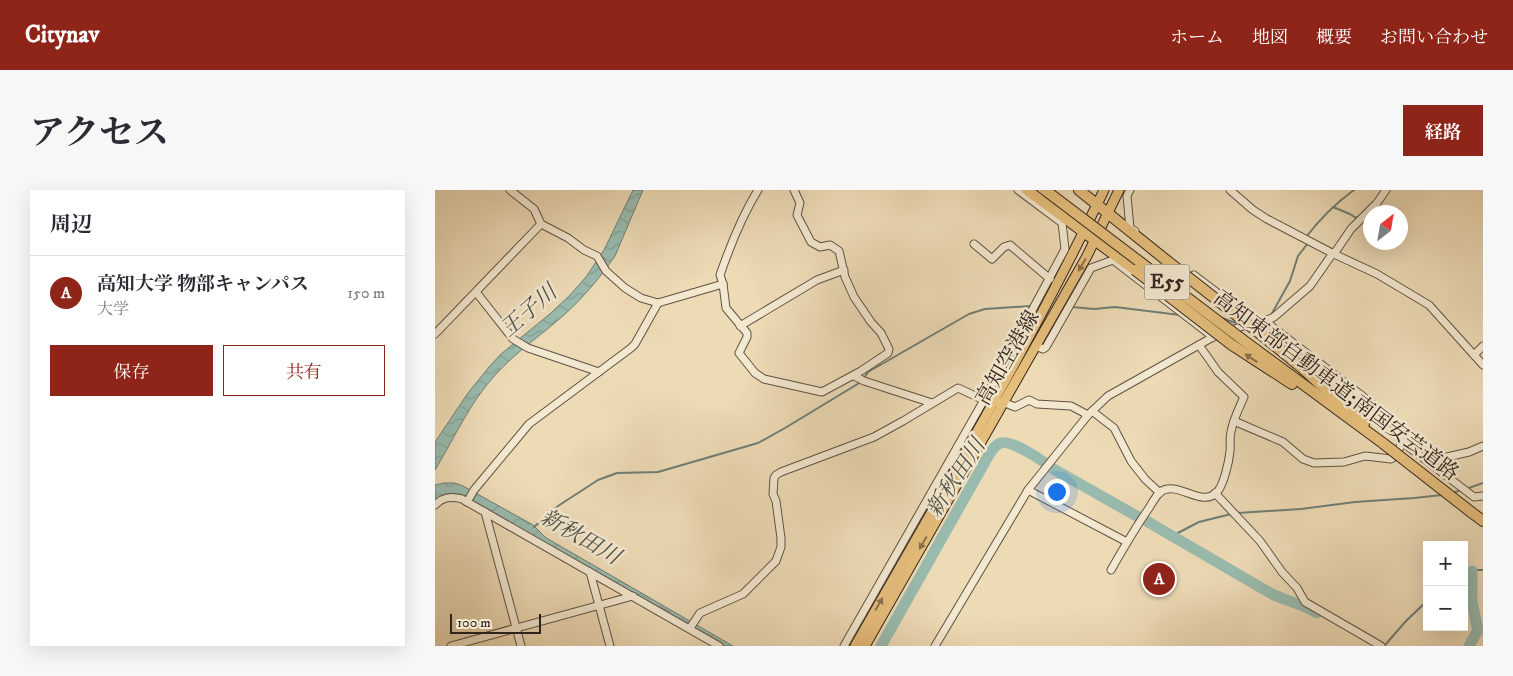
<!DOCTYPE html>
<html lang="ja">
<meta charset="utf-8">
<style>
:root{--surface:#fff;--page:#f7f7f7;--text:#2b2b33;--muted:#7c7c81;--line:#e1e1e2;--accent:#8f2418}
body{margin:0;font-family:"IM FELL DW Pica","Noto Serif JP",serif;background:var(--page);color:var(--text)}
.controls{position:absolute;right:15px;bottom:15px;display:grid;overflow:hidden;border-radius:0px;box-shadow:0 5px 20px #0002}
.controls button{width:45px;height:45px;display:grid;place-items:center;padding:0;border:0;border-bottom:1px solid var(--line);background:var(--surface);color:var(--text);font:25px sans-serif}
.compass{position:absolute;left:928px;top:15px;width:45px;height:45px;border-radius:50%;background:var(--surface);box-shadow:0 5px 20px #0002;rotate:31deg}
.scale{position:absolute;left:15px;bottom:12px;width:91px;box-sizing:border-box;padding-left:5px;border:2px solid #31231d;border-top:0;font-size:14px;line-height:18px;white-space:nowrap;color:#31231d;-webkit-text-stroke:4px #f3e8d0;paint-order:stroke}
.you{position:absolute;left:621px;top:301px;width:18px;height:18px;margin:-12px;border:4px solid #fff;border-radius:50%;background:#1a73e8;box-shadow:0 0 0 8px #1a73e833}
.badge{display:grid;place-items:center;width:32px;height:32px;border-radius:50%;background:var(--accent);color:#fff;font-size:16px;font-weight:700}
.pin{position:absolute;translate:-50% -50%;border:2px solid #fff;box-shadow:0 1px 5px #0006}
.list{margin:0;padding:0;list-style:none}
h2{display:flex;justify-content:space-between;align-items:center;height:65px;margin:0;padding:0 20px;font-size:21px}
h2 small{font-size:16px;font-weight:400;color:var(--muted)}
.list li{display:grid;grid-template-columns:32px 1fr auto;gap:15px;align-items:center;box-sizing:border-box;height:75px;padding:0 20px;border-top:1px solid var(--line)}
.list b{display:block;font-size:19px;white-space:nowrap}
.list p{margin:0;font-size:16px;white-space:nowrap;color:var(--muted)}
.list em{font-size:16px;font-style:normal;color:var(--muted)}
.actions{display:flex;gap:10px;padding:15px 20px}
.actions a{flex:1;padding:11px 0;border:1px solid var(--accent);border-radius:0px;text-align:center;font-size:18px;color:var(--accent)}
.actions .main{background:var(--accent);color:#fff}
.map{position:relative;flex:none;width:1048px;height:456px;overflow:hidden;border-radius:0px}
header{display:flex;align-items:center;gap:30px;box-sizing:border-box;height:70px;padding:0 25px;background:var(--accent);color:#fff}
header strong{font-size:24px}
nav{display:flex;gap:28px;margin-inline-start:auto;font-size:18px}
.intro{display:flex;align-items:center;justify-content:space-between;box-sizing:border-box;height:120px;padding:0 30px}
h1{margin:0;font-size:35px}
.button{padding:12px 22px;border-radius:0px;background:var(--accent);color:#fff;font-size:18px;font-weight:700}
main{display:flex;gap:30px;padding:0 30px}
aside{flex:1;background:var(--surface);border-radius:0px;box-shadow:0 5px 20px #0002}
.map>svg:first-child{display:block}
.water{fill:url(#water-waves);stroke:#6f7e75}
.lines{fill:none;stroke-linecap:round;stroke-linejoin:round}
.stream{stroke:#6f7e75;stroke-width:2}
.river{stroke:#99bbaf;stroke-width:11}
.minor-casing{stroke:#605143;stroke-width:9}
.major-casing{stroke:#31231d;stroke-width:11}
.highway-casing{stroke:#31231d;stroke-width:12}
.minor{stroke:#f3e8d0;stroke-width:7}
.major{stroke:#e6be7b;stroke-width:9}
.highway{stroke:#e6be7b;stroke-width:10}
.highway-bridge-casing{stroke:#31231d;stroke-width:12;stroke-linecap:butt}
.highway-bridge{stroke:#e6be7b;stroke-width:10}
.oneway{fill:#8c704c}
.labels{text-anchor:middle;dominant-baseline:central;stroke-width:5;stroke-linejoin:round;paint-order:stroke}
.shield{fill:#f3e8d0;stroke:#6b5e53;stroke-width:1}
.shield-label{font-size:20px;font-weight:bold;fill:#31231d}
.street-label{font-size:21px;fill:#31231d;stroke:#f3e8d0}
.water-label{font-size:22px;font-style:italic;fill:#505149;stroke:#f3e8d0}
</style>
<header>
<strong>Citynav</strong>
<nav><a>ホーム</a><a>地図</a><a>概要</a><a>お問い合わせ</a></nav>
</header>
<div class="intro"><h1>アクセス</h1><a class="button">経路</a></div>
<main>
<aside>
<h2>周辺<small></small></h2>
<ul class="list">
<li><span class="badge">A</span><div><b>高知大学 物部キャンパス</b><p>大学</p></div><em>150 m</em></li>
</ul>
<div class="actions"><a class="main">保存</a><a>共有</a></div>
</aside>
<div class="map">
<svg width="1048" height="456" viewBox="0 0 1048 456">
<defs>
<pattern id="water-waves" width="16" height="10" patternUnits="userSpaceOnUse" patternTransform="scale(1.25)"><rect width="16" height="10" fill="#99bbaf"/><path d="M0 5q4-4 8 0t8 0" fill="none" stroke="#84a096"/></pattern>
</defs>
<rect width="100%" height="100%" fill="#eddbb6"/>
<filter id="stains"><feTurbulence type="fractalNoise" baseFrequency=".004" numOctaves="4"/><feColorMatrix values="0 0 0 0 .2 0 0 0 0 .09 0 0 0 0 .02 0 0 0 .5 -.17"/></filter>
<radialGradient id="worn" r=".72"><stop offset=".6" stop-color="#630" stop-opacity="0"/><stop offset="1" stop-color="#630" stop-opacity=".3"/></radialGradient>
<g class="water">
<path d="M198 0H208L180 66C166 86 149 107 130 124 108 144 82 161 61 184 35 212 20 247 0 280V252L33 203 54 177 66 164 116 123 135 105 151 87 169 60Z"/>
<polygon points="9,293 20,293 28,296 98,335 110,347 120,353 298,456 289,456 117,358 18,304 11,304 0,310 0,295"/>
</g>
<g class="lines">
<g class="stream">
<polyline points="898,17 915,24 921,28 925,26"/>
<path d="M871 47C885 29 901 13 919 0"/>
<polyline points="637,117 659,119 680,117 745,125"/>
<polyline points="836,125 855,91 863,66 873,53"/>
<path d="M786 128C793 129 797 134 805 133"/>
<polyline points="429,188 433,182 534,124 550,119 596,116"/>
<polyline points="1031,299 1048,293"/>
<polyline points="1017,303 1027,300"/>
<polyline points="803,323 866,319 920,312 979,308 1007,305"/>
<polyline points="99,337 123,316 163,290 182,283 223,282 323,253 350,238 426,192"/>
<polyline points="737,346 764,332 796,324"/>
<polyline points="1029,384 1041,380 1048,380"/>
<polyline points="950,455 971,431 992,411"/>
</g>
<g class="river">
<path d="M708 329 837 404C852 411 867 414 882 423"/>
<path d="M446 456 551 270C555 263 559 255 566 253 577 250 607 270 615 277L705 328"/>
<polyline points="1034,456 1043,440 1037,412 1037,381"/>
</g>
<defs>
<g id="minor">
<polyline points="75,0 99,19 106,34 133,48 149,60 162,66 171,81 190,98 206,108 223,113 288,94"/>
<path d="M323 0C307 26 295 56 285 85L288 94 291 118 312 143V147L304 163 320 183 329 189 387 202 426 181 453 163 454 159 446 143 436 132 419 107 410 87 404 61 395 55 385 57 376 52 362 25 365 13 359 0"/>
<polyline points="695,0 692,6 695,38 700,41"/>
<polyline points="795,0 818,20 832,29 899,64 942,84 994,115 1048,175"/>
<polyline points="539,54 557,69 569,57 575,55 615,89"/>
<polyline points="899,64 916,39 942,13 951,0"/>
<polyline points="759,85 822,133"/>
<polyline points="41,102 78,149 93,158 164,182"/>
<polyline points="305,136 382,90 409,80"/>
<polyline points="0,144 106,34"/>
<polyline points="601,156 608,159 611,157 656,78 678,70 778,147"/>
<polyline points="1039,165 1048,156"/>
<polyline points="419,186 429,191 497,213"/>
<polyline points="657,221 679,238 696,271 710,289 725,303"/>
<path d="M799 231 848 252 868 269 879 273 909 272 930 266 956 269C966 263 967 251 966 240L926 205 835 135 833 130"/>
<polyline points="967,252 1039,307 1048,306"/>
<polyline points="996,274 999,270 1034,262 1048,256"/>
<polyline points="593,300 692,352"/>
<polyline points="780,303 825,351 847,382 862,398 870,412 946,456"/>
<polyline points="32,312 39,300 94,234 196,158 200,154 223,113"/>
<path d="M0 315C8 307 16 306 27 309L284 456"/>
<polyline points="50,322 86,456"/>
<path d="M676 380C688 359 700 338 714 318 717 313 721 306 725 302 743 289 767 320 783 301 789 293 794 272 795 261 796 255 794 249 796 242 798 230 804 218 809 207L783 182 764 155"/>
<polyline points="155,382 175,456"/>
<polyline points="255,438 265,423 308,404 341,371 346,357 346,348 341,311 338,304 339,288 341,285 346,282 439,247 468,231 523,198 549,210 559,212 568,212 580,217 594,210 602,214 636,216 653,225"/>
<polyline points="16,456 198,406"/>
<polyline points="409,456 549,210 630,59 627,33 583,0"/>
<polyline points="500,456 593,300 653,225 673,206 778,147 808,136 830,131 839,127 875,96 898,63"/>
</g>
<g id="major">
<path d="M420 456C506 305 594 156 669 0"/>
<polyline points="430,456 652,66 684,0"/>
</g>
<g id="highway">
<polyline points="592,0 700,80"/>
<polyline points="644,0 731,70"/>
<polyline points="823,142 866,177 929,234"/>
<polyline points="804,147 949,254"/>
<polyline points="797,155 857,194"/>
<polyline points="1036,322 1048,331"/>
</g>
</defs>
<use href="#minor" class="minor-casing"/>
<use href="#major" class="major-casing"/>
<use href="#highway" class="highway-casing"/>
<use href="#minor" class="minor"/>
<use href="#major" class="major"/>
<use href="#highway" class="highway"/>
<defs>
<g id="highway-bridge">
<polyline points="610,0 804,147"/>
<polyline points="731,70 823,142"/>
<polyline points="700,80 797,155"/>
<polyline points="949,254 1036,322"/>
</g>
</defs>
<use href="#highway-bridge" class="highway-bridge-casing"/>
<use href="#highway-bridge" class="highway-bridge"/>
</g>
<defs><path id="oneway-solid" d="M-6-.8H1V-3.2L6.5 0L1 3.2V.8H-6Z" transform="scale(1.25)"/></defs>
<g class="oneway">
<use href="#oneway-solid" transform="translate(647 75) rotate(120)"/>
<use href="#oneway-solid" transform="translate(816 168) rotate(-146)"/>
<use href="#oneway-solid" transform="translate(488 353) rotate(120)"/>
<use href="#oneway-solid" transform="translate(444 414) rotate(-60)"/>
</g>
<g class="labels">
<rect class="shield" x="709.5" y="74.5" width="45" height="35" rx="4"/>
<g class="shield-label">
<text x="732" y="92">E55</text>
</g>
<g class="street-label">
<text transform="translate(573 168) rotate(-60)">高知空港線</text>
<text transform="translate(901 196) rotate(37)">高知東部自動車道;南国安芸道路</text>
</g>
<g class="water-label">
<text transform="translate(94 121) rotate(-41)">王子川</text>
<text transform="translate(521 288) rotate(-57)">新秋田川</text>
<text transform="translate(145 347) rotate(30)">新秋田川</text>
</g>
</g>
<rect width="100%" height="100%" filter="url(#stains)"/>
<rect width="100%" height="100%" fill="url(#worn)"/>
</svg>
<div class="controls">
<button>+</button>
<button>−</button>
</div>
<svg class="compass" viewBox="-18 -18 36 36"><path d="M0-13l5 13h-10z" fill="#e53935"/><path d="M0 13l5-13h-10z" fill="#7c7c81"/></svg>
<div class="scale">100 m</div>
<div class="you"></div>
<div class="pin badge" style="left:724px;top:389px">A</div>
</div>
</main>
